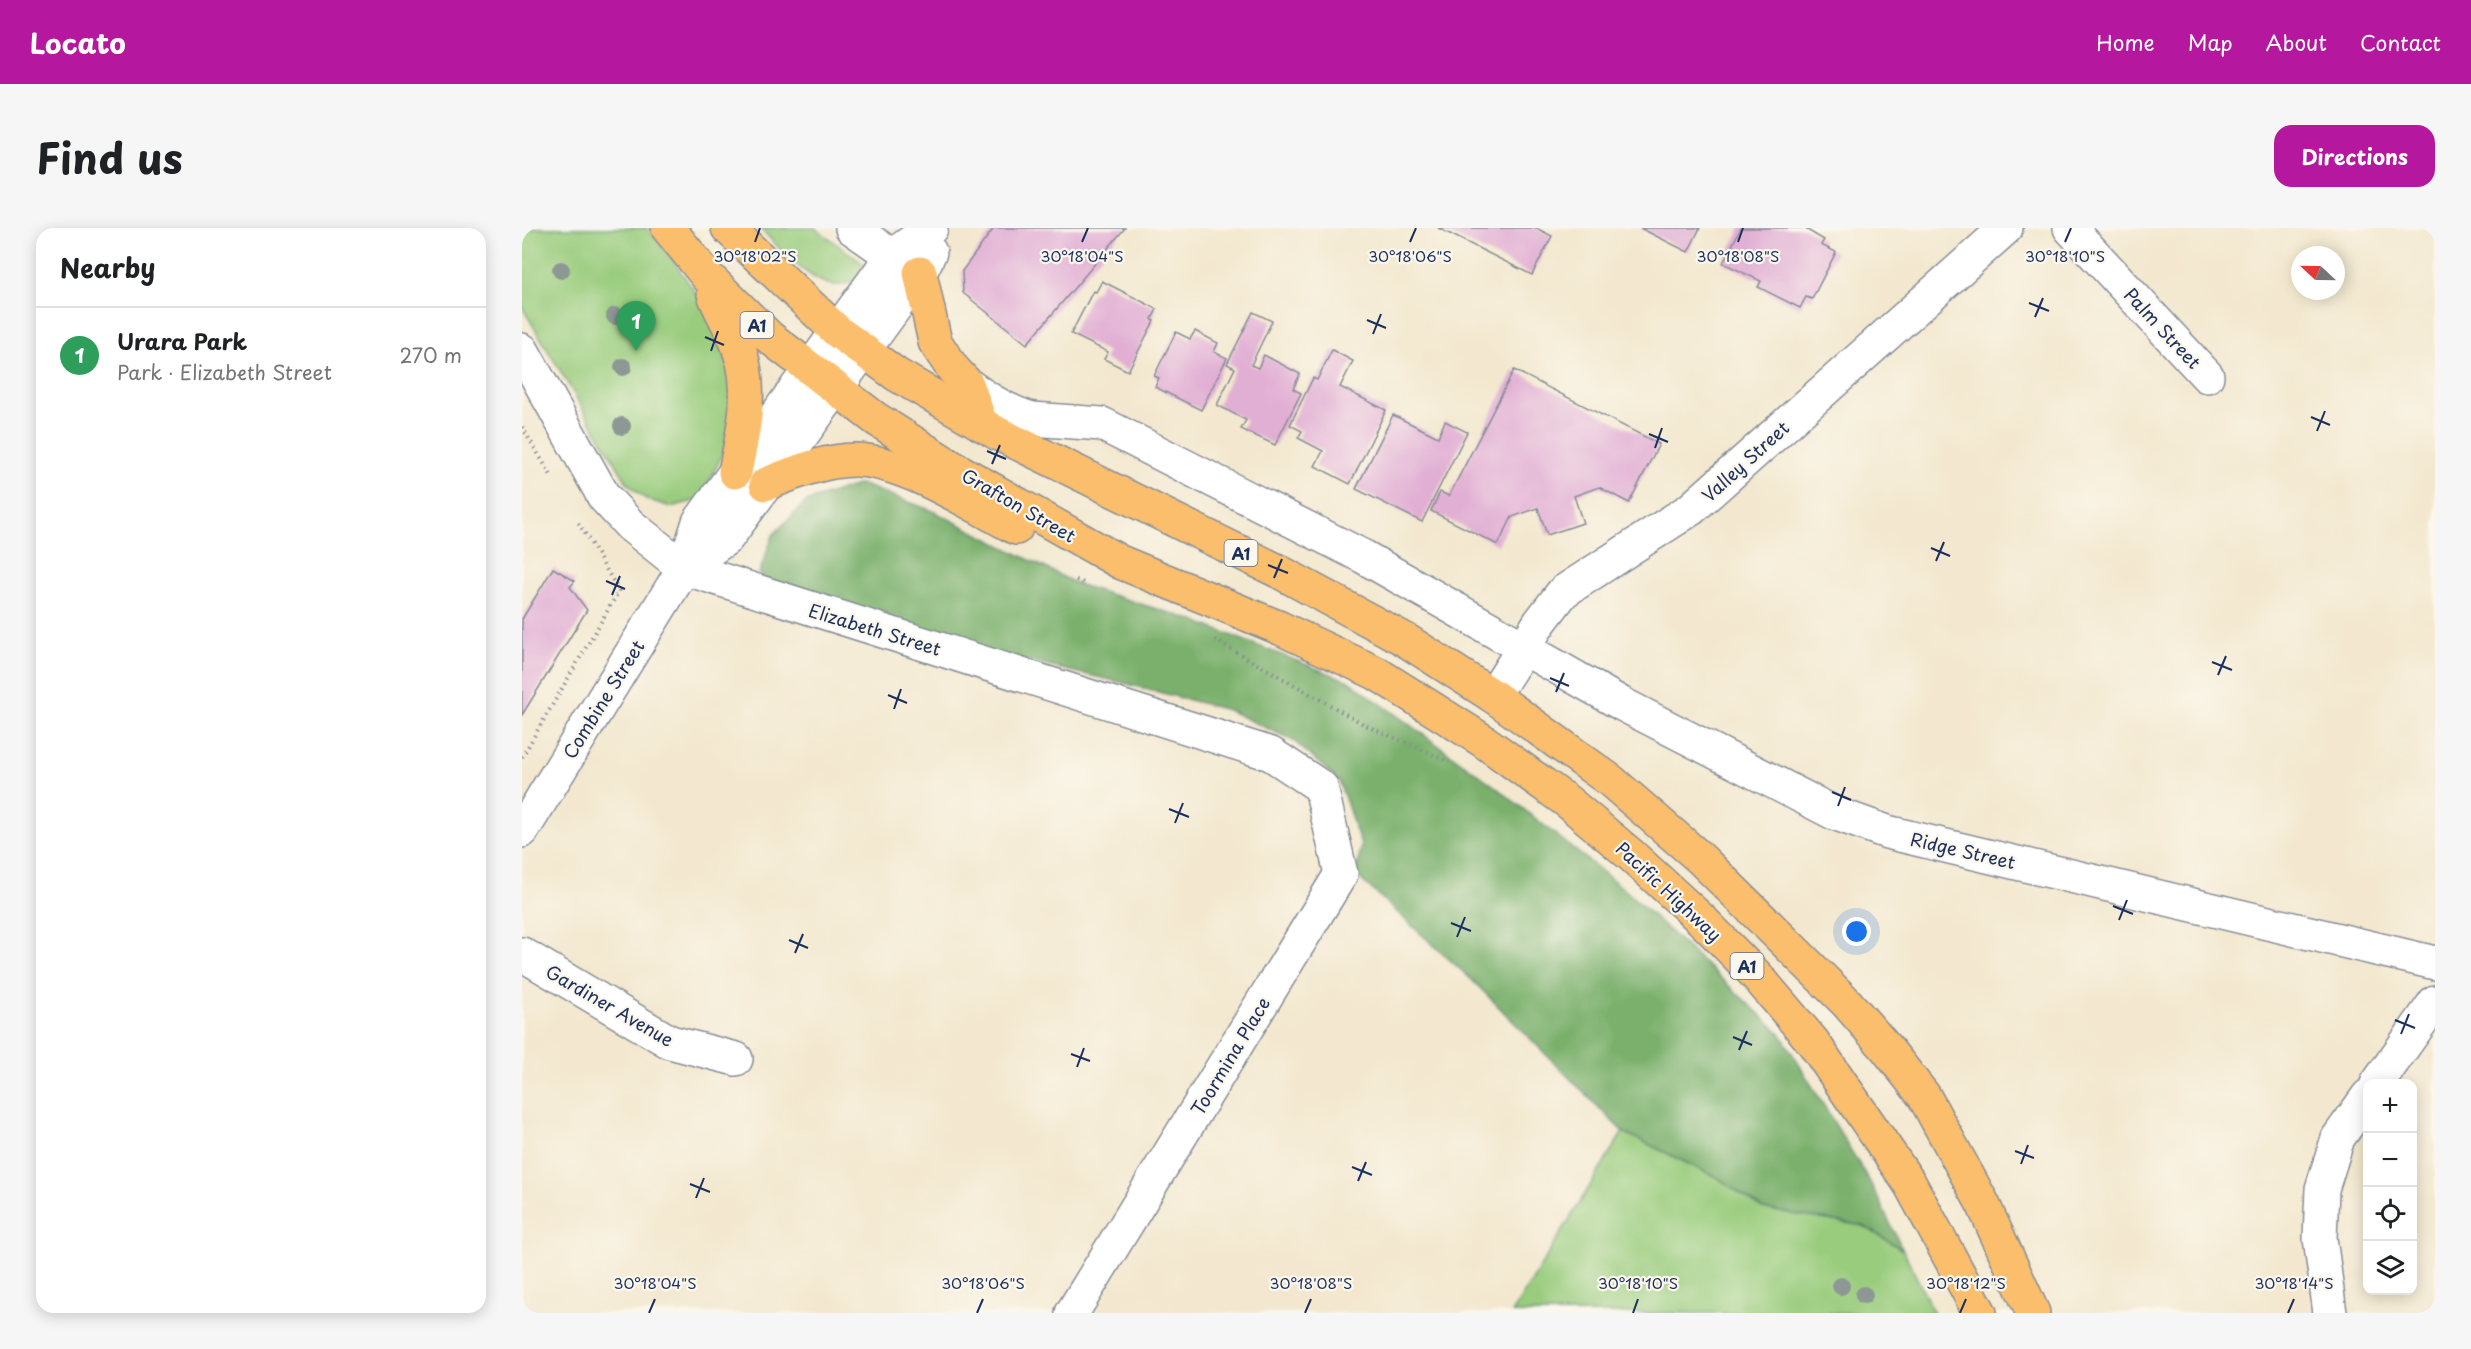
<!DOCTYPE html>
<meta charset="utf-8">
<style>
:root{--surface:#fff;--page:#f6f6f6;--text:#202124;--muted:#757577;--line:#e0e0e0;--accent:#b5179e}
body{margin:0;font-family:"Playpen Sans",sans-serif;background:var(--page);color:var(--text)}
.controls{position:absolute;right:18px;bottom:18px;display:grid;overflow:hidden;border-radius:12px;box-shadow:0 3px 15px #0003}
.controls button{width:54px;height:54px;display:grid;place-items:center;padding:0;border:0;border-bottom:2px solid var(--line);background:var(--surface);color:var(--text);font:30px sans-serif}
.compass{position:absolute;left:1769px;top:18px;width:54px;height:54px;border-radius:50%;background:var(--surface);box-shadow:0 3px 15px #0003;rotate:292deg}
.you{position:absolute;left:1335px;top:704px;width:21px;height:21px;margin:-15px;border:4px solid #fff;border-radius:50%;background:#1a73e8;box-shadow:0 0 0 9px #1a73e833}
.badge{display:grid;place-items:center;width:39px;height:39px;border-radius:50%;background:var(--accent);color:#fff;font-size:20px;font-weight:700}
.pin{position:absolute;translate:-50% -50px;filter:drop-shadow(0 2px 3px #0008)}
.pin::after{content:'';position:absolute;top:32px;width:21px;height:18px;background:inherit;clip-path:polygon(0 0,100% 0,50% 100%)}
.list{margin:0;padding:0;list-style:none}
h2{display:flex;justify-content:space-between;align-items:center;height:78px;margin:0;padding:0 24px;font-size:26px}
h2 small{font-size:20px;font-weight:400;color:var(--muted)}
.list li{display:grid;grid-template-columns:39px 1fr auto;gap:18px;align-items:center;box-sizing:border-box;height:96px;padding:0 24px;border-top:2px solid var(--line)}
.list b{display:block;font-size:22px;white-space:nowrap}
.list p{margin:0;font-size:20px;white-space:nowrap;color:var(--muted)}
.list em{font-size:20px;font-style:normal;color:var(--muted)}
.icon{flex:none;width:33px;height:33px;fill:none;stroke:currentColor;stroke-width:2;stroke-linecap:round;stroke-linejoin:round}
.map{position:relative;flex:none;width:1913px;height:1085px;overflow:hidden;border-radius:18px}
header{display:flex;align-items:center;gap:36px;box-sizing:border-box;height:84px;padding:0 30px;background:var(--accent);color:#fff}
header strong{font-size:28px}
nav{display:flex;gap:33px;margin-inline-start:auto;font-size:21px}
.intro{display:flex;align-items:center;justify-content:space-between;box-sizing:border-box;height:144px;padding:0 36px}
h1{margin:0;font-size:42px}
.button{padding:15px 27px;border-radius:18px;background:var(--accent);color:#fff;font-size:21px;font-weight:700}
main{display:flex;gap:36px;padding:0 36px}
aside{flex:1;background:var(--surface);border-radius:18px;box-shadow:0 3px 15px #0003}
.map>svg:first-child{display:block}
.green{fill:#99cc7d;stroke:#5a7e6e;stroke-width:1.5}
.forest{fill:#7ab06c;stroke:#4a7065;stroke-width:1.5}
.building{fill:#e1aed4}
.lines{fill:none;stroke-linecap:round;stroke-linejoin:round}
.minor-casing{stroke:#878c96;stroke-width:36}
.highway-casing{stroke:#878c96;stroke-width:36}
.path{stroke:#878c96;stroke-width:4;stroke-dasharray:1.5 4.5;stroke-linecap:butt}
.minor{stroke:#fff;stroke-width:33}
.highway{stroke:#fabe6d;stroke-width:33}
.tree{fill:#8d9895}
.ticks{fill:none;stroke:#1b2f5e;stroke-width:2}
.labels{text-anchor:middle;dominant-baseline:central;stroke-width:4.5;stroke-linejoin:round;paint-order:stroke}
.shield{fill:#fbf7ec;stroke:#5e6b89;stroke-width:1.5}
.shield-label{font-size:16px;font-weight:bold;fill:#1b2f5e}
.street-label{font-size:18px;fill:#1b2f5e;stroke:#fbf7ec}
.ticks-label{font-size:15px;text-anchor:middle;fill:#1b2f5e;stroke:#fbf7ec;stroke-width:4.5;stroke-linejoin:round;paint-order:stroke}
</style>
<header>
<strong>Locato</strong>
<nav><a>Home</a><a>Map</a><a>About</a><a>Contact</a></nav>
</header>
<div class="intro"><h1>Find us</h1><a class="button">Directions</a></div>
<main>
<aside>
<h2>Nearby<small></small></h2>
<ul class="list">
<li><span class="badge" style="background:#2e9e5b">1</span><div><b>Urara Park</b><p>Park · Elizabeth Street</p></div><em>270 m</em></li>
</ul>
</aside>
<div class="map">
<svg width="1913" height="1085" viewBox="0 0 1913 1085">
<rect width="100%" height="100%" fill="#fbf7ec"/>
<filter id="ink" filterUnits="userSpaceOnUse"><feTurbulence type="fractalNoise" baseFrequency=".0167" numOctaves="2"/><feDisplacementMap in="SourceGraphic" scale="12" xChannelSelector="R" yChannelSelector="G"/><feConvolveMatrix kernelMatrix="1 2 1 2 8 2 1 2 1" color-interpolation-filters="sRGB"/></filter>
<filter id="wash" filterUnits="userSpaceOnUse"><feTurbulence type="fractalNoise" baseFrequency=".008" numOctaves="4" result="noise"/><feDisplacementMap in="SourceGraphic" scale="24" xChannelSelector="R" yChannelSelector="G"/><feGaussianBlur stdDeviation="1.35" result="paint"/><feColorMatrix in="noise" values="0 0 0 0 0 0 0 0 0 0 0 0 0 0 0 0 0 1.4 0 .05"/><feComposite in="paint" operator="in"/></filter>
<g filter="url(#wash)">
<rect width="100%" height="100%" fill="#f3e8cf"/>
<g class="green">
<polygon points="0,0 125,0 151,32 188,86 209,145 210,206 179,271 149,279 124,271 106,256 0,79"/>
<path d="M238 0H293L343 37 342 48C333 52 321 59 311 57 287 54 254 17 238 0Z"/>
<polygon points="1101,904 1196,950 1241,981 1342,998 1381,1022 1412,1085 990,1085"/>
</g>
<polygon class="forest" points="338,256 411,283 555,356 667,391 827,453 970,556 1102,661 1258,805 1348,954 1381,1022 1342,998 1241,981 1196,950 1101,904 950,752 834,647 839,617 817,553 772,513 706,482 598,454 472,426 270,365 237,346 251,307 284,274"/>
<g id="blocks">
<g class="building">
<polygon points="472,0 603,0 505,116 441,65 440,43"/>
<polygon points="916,0 1014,0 1030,8 1010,47"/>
<polygon points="1118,0 1178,0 1166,24"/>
<polygon points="1219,0 1282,0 1302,12 1299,17 1314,24 1290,71 1284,69 1278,80 1236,59 1239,53 1201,35"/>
<polygon points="580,53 635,81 630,91 632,93 606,143 582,131 586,124 549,106 571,63 574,64"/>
<polygon points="731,84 750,93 729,137 736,140 742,127 778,146 771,161 779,165 753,217 719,201 724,192 695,177 713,140 705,136"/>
<polygon points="673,103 696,115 692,124 705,130 679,182 633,159 637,150 632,148 654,104 668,111"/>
<polygon points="810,122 831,133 818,159 864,182 828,256 793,238 801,223 776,210 780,203 768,197 791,150 795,152"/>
<polygon points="992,142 1137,216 1107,275 1077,259 1052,268 1061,295 1025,307 1016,280 990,289 976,317 909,283 918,264 927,268"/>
<polygon points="871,187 916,209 923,193 945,204 900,294 834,261"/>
<polygon points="31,340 53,353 48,359 65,382 0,487 0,391"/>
</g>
</g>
</g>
<g filter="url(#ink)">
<use href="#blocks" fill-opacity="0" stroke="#878c96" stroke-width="1.5"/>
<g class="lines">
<defs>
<g id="minor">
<polyline points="330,0 370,28"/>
<polyline points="1548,0 1685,148"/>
<polyline points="0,122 82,269 108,297 162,340 749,526 799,559 819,646 550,1085"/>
<path d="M445 156C466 172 486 184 510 191"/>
<polyline points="475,205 510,191 580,196 842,329 1100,476 1312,585 1365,604 1913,735"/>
<polyline points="162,340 205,310 398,45 408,24"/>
<polyline points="971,468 1018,394 1041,364 1169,281 1484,0"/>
<polyline points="0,603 162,340 177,294 370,28 409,0"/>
<polyline points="0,726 148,814 214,831"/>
<polyline points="1855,856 1913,774"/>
<polyline points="1808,1085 1798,1010 1800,961 1816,910 1846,868"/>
</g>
<g id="highway">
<polyline points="146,0 185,48 247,109 354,191 425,236 598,334 758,400 854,445 960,512 1046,574 1109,627 1182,694 1235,748 1291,814 1388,956 1458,1085"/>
<polyline points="206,0 316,104 375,147 475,205 756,343 882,411 971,468 1089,553 1179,631 1324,774 1365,821 1402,868 1461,976 1511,1085"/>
<polyline points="398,45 413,114 431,141 445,156 459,196"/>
<path d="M192 66C199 85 211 102 217 121 232 160 221 205 213 244"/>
<path d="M244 256C272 245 303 232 333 232 381 232 452 278 494 300"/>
</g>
</defs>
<use href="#minor" class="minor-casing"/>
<use href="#highway" class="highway-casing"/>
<g class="path">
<polyline points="0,199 30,249"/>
<polyline points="554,352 565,356"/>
<polyline points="693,412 843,497 928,534"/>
<polyline points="0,529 97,363 55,292"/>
</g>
<use href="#minor" class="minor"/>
<use href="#highway" class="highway"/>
</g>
<g class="tree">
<circle cx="39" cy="42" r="9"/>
<circle cx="93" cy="88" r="9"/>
<circle cx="101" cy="139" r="9"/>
<circle cx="100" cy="198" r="9"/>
<circle cx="1319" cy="1058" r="9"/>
<circle cx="1342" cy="1067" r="9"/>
</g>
</g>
<path class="ticks" d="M233 14 238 0M560 14 566 0M888 14 894 0M1216 14 1221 0M1543 14 1549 0M1507 75 1527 83M1513 89 1521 70M845 92 864 100M851 106 859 86M183 109 202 117M189 123 196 103M1789 189 1808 197M1795 203 1803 183M1127 206 1146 214M1133 220 1140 200M465 223 484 231M470 236 478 217M1409 320 1428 328M1414 333 1422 314M746 337 766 345M752 350 760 331M84 353 103 361M90 367 98 348M1690 434 1710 442M1696 447 1704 428M1028 450 1047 458M1034 464 1042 445M366 467 385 475M372 481 379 461M1310 564 1329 572M1316 578 1323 559M647 581 667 589M653 595 661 575M1591 678 1611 686M1597 692 1605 672M929 695 949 703M935 709 943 689M267 712 286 720M273 725 281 706M1873 792 1893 800M1879 806 1887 786M1211 809 1230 817M1217 822 1225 803M549 826 568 833M555 839 562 820M1493 923 1512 930M1499 936 1506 917M830 939 850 947M836 953 844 934M168 956 188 964M174 970 182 950M127 1085 133 1071M455 1085 461 1071M783 1085 789 1071M1111 1085 1116 1071M1438 1085 1444 1071M1766 1085 1772 1071"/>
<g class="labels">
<g class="shield">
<rect x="218.5" y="84" width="33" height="26" rx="4.5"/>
<rect x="702.5" y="312" width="33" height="26" rx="4.5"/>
<rect x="1208.5" y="725" width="33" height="26" rx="4.5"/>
</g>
<g class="shield-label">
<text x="235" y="97">A1</text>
<text x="719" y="325">A1</text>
<text x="1225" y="738">A1</text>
</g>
<g class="street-label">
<text transform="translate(1641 100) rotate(47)">Palm Street</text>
<text transform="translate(1223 233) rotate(-42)">Valley Street</text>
<text transform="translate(497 277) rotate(30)">Grafton Street</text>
<text transform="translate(353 401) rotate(17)">Elizabeth Street</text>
<text transform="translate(81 471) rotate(-58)">Combine Street</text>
<text transform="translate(1441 622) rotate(13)">Ridge Street</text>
<text transform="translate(1147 663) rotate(43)">Pacific Highway</text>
<text transform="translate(88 777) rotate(30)">Gardiner Avenue</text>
<text transform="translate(708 828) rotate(-59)">Toormina Place</text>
</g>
</g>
<g class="ticks-label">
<text x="233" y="34">30°18'02"S</text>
<text x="560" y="34">30°18'04"S</text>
<text x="888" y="34">30°18'06"S</text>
<text x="1216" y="34">30°18'08"S</text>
<text x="1543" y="34">30°18'10"S</text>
<text x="133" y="1061">30°18'04"S</text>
<text x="461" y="1061">30°18'06"S</text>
<text x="789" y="1061">30°18'08"S</text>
<text x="1116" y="1061">30°18'10"S</text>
<text x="1444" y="1061">30°18'12"S</text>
<text x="1772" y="1061">30°18'14"S</text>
</g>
</svg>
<div class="controls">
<button>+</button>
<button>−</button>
<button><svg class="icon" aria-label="locate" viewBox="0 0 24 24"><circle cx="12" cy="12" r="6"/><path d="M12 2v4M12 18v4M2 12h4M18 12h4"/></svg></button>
<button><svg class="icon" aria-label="layers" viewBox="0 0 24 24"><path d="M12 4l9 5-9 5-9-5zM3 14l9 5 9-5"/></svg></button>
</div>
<svg class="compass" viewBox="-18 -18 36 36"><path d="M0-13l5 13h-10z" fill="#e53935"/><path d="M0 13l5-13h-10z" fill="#757577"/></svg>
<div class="you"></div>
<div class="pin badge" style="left:114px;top:123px;background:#2e9e5b">1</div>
</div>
</main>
